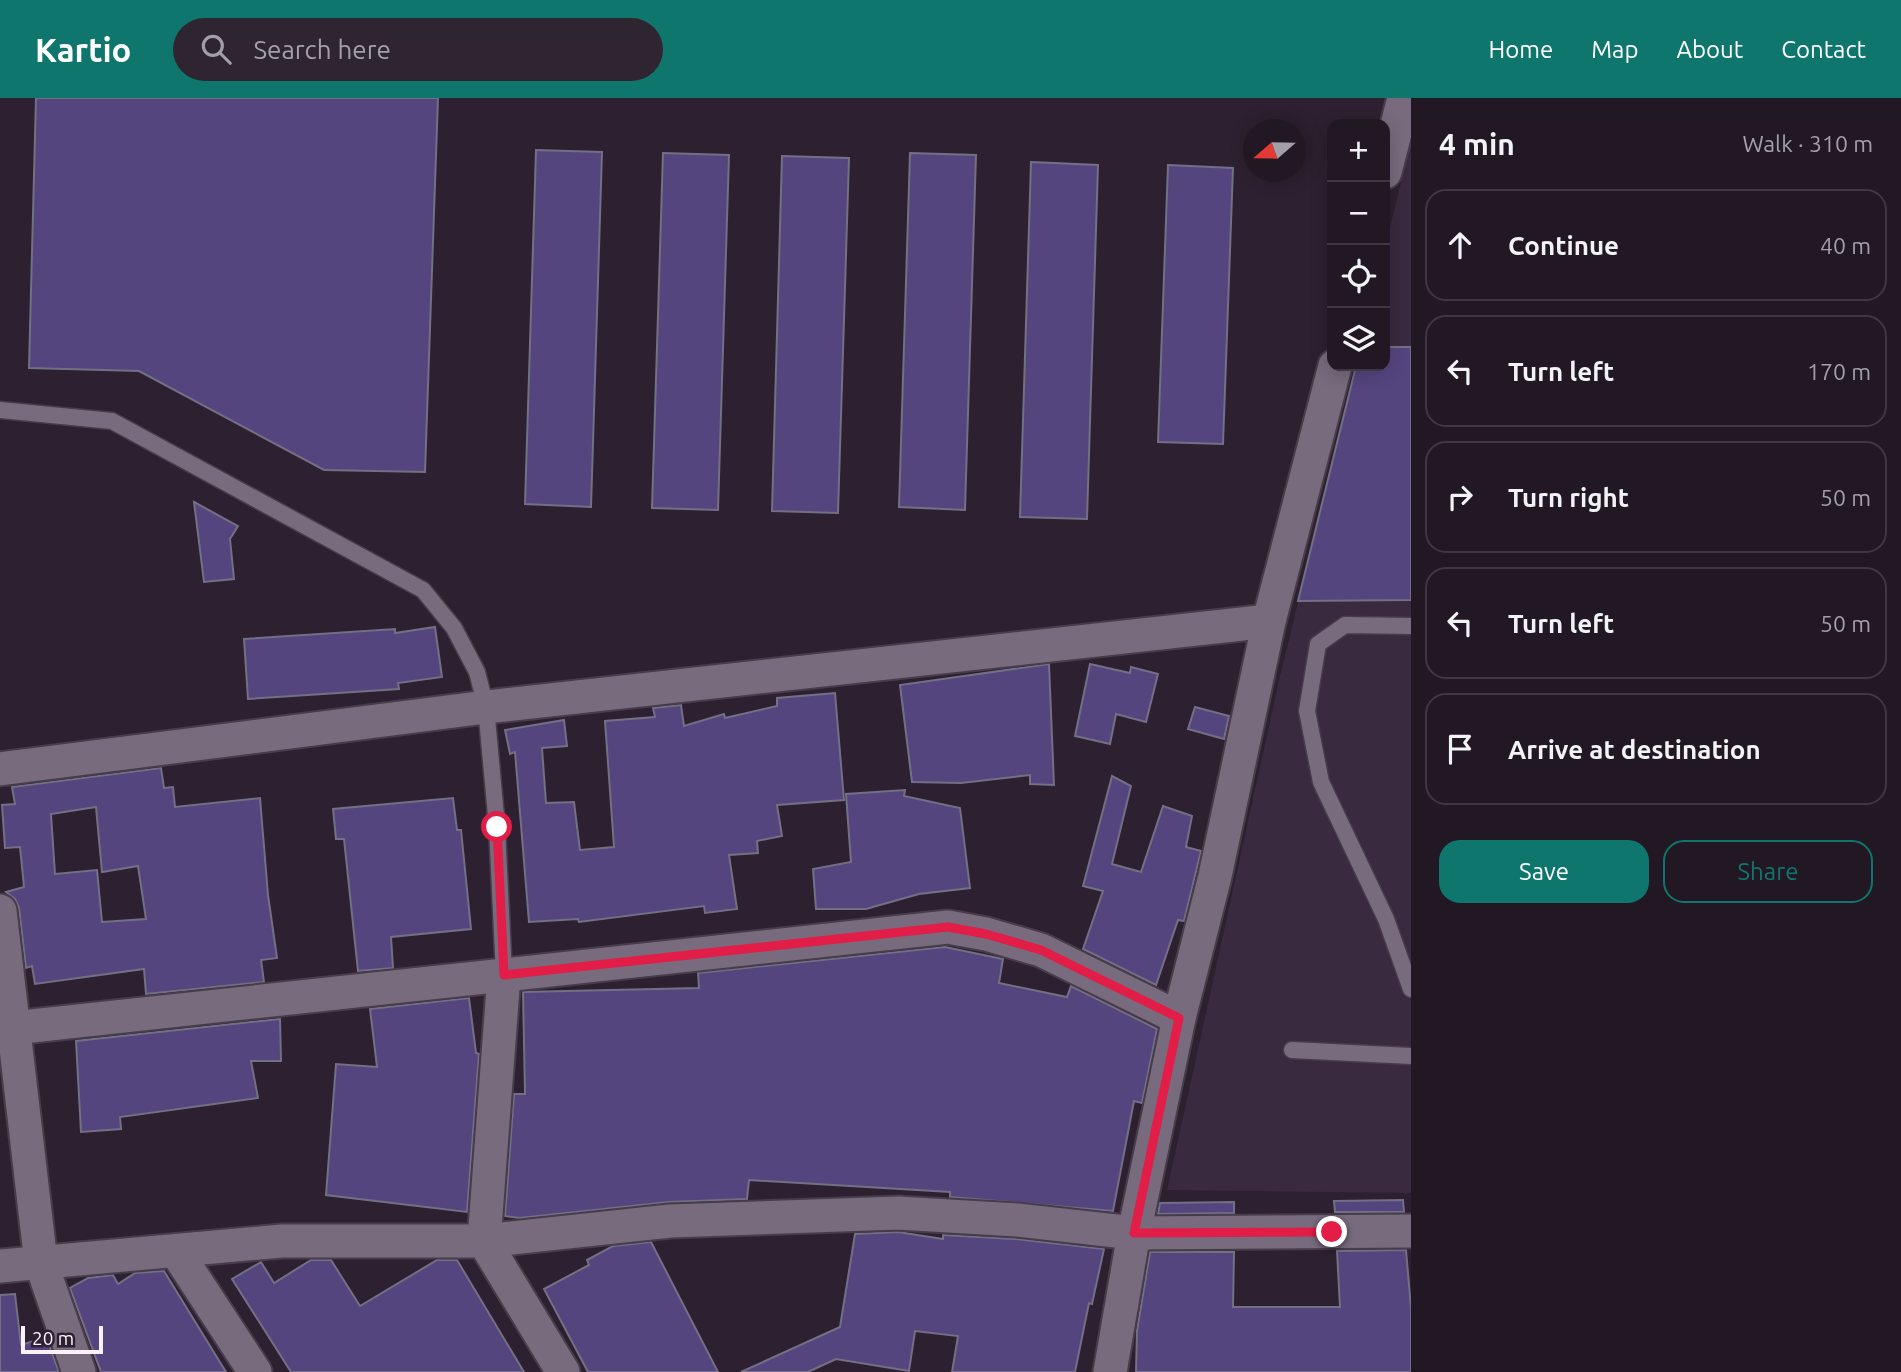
<!DOCTYPE html>
<meta charset="utf-8">
<style>
:root{--surface:#221824;--page:#2e2531;--text:#f1f3f6;--muted:#a2a0a6;--line:#3f3741;--accent:#0f766e}
body{margin:0;font-family:Ubuntu,sans-serif;background:var(--page);color:var(--text)}
.controls{position:absolute;right:21px;top:21px;display:grid;overflow:hidden;border-radius:14px;box-shadow:0 4px 18px #0003}
.controls button{width:63px;height:63px;display:grid;place-items:center;padding:0;border:0;border-bottom:2px solid var(--line);background:var(--surface);color:var(--text);font:35px sans-serif}
.compass{position:absolute;left:1243px;top:21px;width:63px;height:63px;border-radius:50%;background:var(--surface);box-shadow:0 4px 18px #0003;rotate:250deg}
.scale{position:absolute;left:21px;bottom:18px;width:82px;box-sizing:border-box;padding-left:7px;border:4px solid #faf1fc;border-top:0;font-size:19px;line-height:24px;white-space:nowrap;color:#faf1fc;-webkit-text-stroke:5px #2d2030;paint-order:stroke}
.stop{position:absolute;width:21px;height:21px;margin:-16px;border:5px solid #e11d48;border-radius:50%;background:#fff}
.stop.end{background:#e11d48;border-color:#fff;box-shadow:0 2px 7px #0008}
.list{margin:0;padding:0;list-style:none}
h2{display:flex;justify-content:space-between;align-items:center;height:91px;margin:0;padding:0 28px;font-size:30px}
h2 small{font-size:23px;font-weight:400;color:var(--muted)}
.list li{display:grid;grid-template-columns:46px 1fr auto;gap:21px;align-items:center;box-sizing:border-box;height:112px;margin:0 14px 14px;padding:0 14px;border:2px solid var(--line);border-radius:21px}
.list b{display:block;font-size:26px;white-space:nowrap}
.list em{font-size:23px;font-style:normal;color:var(--muted)}
.actions{display:flex;gap:14px;padding:21px 28px}
.actions a{flex:1;padding:16px 0;border:2px solid var(--accent);border-radius:21px;text-align:center;font-size:24px;color:var(--accent)}
.actions .main{background:var(--accent);color:#fff}
.icon{flex:none;width:38px;height:38px;fill:none;stroke:currentColor;stroke-width:2;stroke-linecap:round;stroke-linejoin:round}
.map{position:relative;flex:none;width:1411px;height:1274px;overflow:hidden}
header{display:flex;align-items:center;gap:42px;box-sizing:border-box;height:98px;padding:0 35px;background:var(--accent);color:#fff}
header strong{font-size:33px}
nav{display:flex;gap:38px;margin-inline-start:auto;font-size:24px}
.search{width:490px;height:63px;background:var(--page);display:flex;align-items:center;gap:18px;box-sizing:border-box;padding:0 24px;border-radius:38px;color:var(--muted);font-size:26px}
main{display:flex}
aside{flex:1;background:var(--surface)}
.map>svg:first-child{display:block}
.built{fill:#3a2a3f}
.building{fill:#55457f;stroke:#736f85;stroke-width:2;fill-rule:evenodd}
.lines{fill:none;stroke-linecap:round;stroke-linejoin:round}
.service-casing{stroke:#473c4a;stroke-width:19}
.minor-casing{stroke:#473c4a;stroke-width:37}
.service{stroke:#796b7e;stroke-width:16}
.minor{stroke:#796b7e;stroke-width:33}
.route{stroke:#e11d48;stroke-width:9}
</style>
<header>
<strong>Kartio</strong>
<div class="search"><svg class="icon" aria-label="search" viewBox="0 0 24 24"><circle cx="10" cy="10" r="6"/><path d="M15 15l6 6"/></svg>Search here</div>
<nav><a>Home</a><a>Map</a><a>About</a><a>Contact</a></nav>
</header>
<main>
<div class="map">
<svg width="1411" height="1274" viewBox="0 0 1411 1274">
<rect width="100%" height="100%" fill="#2d2030"/>
<polygon class="built" points="1411,43 1411,1095 1167,1092 1280,578 1356,268 1385,268 1385,150"/>
<g class="building">
<polygon points="36,0 438,0 425,374 324,372 139,273 29,270"/>
<polygon points="536,52 602,54 591,409 525,406"/>
<polygon points="663,55 729,57 718,412 652,410"/>
<polygon points="910,55 976,57 965,412 899,409"/>
<polygon points="782,58 849,60 838,415 772,413"/>
<polygon points="1031,64 1098,67 1087,421 1020,419"/>
<polygon points="1168,67 1233,70 1223,346 1158,344"/>
<polygon points="1385,249 1411,249 1411,502 1298,503 1356,268 1385,268"/>
<polygon points="194,404 238,428 230,441 234,481 204,484"/>
<polygon points="435,529 442,579 398,585 399,591 248,601 244,541 395,531 395,535"/>
<polygon points="1049,566 1054,687 1030,686 1030,677 961,685 912,684 900,587"/>
<polygon points="1090,566 1130,575 1131,569 1158,576 1146,624 1116,616 1110,646 1075,638"/>
<polygon points="835,595 844,702 777,707 782,738 757,743 758,755 729,757 737,811 705,815 704,808 579,824 578,821 529,824 515,654 510,656 505,632 564,622 567,648 542,650 546,705 574,704 580,752 614,749 605,623 655,619 653,610 681,607 684,628 724,616 725,620 777,608 777,600"/>
<polygon points="1195,609 1229,618 1224,641 1188,631"/>
<path d="M161 670 164 690 173 689 175 709 260 700 268 797 277 860 261 862 264 884 146 896 144 871 35 886 32 868 26 870 19 810 15 801 6 794 24 789 20 749 5 750 2 707 15 706 12 689ZM96 709 102 774 138 768 146 821 102 824 97 772 55 776 51 716Z"/>
<polygon points="1112,678 1131,688 1112,766 1141,774 1163,708 1192,718 1186,749 1201,753 1184,823 1178,822 1156,887 1083,851 1103,793 1083,788"/>
<polygon points="905,692 904,698 960,710 970,790 919,796 866,811 816,811 813,771 851,764 846,696"/>
<polygon points="453,700 457,732 461,732 471,831 391,839 393,870 358,873 344,741 336,741 333,711"/>
<polygon points="945,849 1003,861 999,885 1067,899 1071,888 1157,931 1142,1005 1134,1003 1113,1113 950,1099 950,1094 749,1082 747,1101 669,1104 520,1120 505,1118 514,996 525,996 523,894 699,890 698,875"/>
<polygon points="469,900 476,955 479,956 467,1114 326,1097 336,966 377,969 370,911"/>
<polygon points="280,921 281,963 251,963 258,1000 120,1019 121,1031 81,1034 76,943"/>
<polygon points="1403,1102 1404,1114 1335,1114 1334,1103"/>
<polygon points="1234,1104 1234,1115 1158,1116 1160,1105"/>
<polygon points="898,1134 943,1141 943,1137 1015,1141 1104,1151 1092,1206 1089,1205 1075,1274 952,1274 958,1238 915,1233 909,1273 836,1261 808,1274 741,1274 840,1229 855,1136"/>
<polygon points="651,1144 718,1274 588,1274 544,1191 589,1167 587,1162 613,1148"/>
<polygon points="1406,1152 1411,1210 1411,1274 1136,1274 1137,1233 1150,1154 1234,1154 1233,1209 1340,1209 1337,1153"/>
<polygon points="311,1162 331,1162 360,1208 437,1162 457,1162 524,1274 291,1274 232,1181 261,1164 274,1185"/>
<polygon points="164,1173 226,1274 101,1274 70,1190 88,1180 113,1177 118,1186 135,1175"/>
<polygon points="15,1196 21,1247 46,1239 59,1274 0,1274 0,1197"/>
</g>
<g class="lines">
<defs>
<g id="service">
<polyline points="0,312 112,323 423,492 454,530 477,574 486,609 497,729 504,877"/>
<polyline points="1411,528 1345,527 1318,546 1307,613 1321,684 1386,821 1411,891"/>
<polyline points="1292,952 1411,958"/>
</g>
<g id="minor">
<polyline points="1385,74 1404,0"/>
<polyline points="0,671 486,609 1269,523"/>
<polyline points="0,813 41,1165 79,1274"/>
<polyline points="504,877 484,1143 563,1274"/>
<polyline points="13,930 948,829 986,836 1041,852 1179,920"/>
<polyline points="176,1153 255,1274"/>
<polyline points="0,1168 282,1143 484,1143 670,1123 898,1115 1017,1122 1134,1135 1411,1133"/>
<polyline points="1110,1274 1134,1135 1179,920 1215,778 1269,523 1335,268"/>
</g>
</defs>
<use href="#service" class="service-casing"/>
<use href="#minor" class="minor-casing"/>
<use href="#service" class="service"/>
<use href="#minor" class="minor"/>
</g>
<g class="lines">
<polyline class="route" points="497,729 504,877 948,829 986,836 1041,852 1179,920 1134,1135 1332,1134"/>
</g>
</svg>
<div class="controls">
<button>+</button>
<button>−</button>
<button><svg class="icon" aria-label="locate" viewBox="0 0 24 24"><circle cx="12" cy="12" r="6"/><path d="M12 2v4M12 18v4M2 12h4M18 12h4"/></svg></button>
<button><svg class="icon" aria-label="layers" viewBox="0 0 24 24"><path d="M12 4l9 5-9 5-9-5zM3 14l9 5 9-5"/></svg></button>
</div>
<svg class="compass" viewBox="-18 -18 36 36"><path d="M0-13l5 13h-10z" fill="#e53935"/><path d="M0 13l5-13h-10z" fill="#a2a0a6"/></svg>
<div class="scale">20 m</div>
<div class="stop" style="left:497px;top:729px"></div>
<div class="stop end" style="left:1332px;top:1134px"></div>
</div>
<aside>
<h2>4 min<small>Walk · 310 m</small></h2>
<ul class="list">
<li><svg class="icon" aria-label="ahead" viewBox="0 0 24 24"><path d="M12 20V5M6 11l6-6 6 6"/></svg><div><b>Continue</b></div><em>40 m</em></li>
<li><svg class="icon" aria-label="left" viewBox="0 0 24 24"><path d="M17 20v-9H6M10 6l-5 5 5 5"/></svg><div><b>Turn left</b></div><em>170 m</em></li>
<li><svg class="icon" aria-label="right" viewBox="0 0 24 24"><path d="M7 20v-9h11M14 6l5 5-5 5"/></svg><div><b>Turn right</b></div><em>50 m</em></li>
<li><svg class="icon" aria-label="left" viewBox="0 0 24 24"><path d="M17 20v-9H6M10 6l-5 5 5 5"/></svg><div><b>Turn left</b></div><em>50 m</em></li>
<li><svg class="icon" aria-label="arrive" viewBox="0 0 24 24"><path d="M6 21V4h12l-3 4 3 4H6"/></svg><div><b>Arrive at destination</b></div></li>
</ul>
<div class="actions"><a class="main">Save</a><a>Share</a></div>
</aside>
</main>
